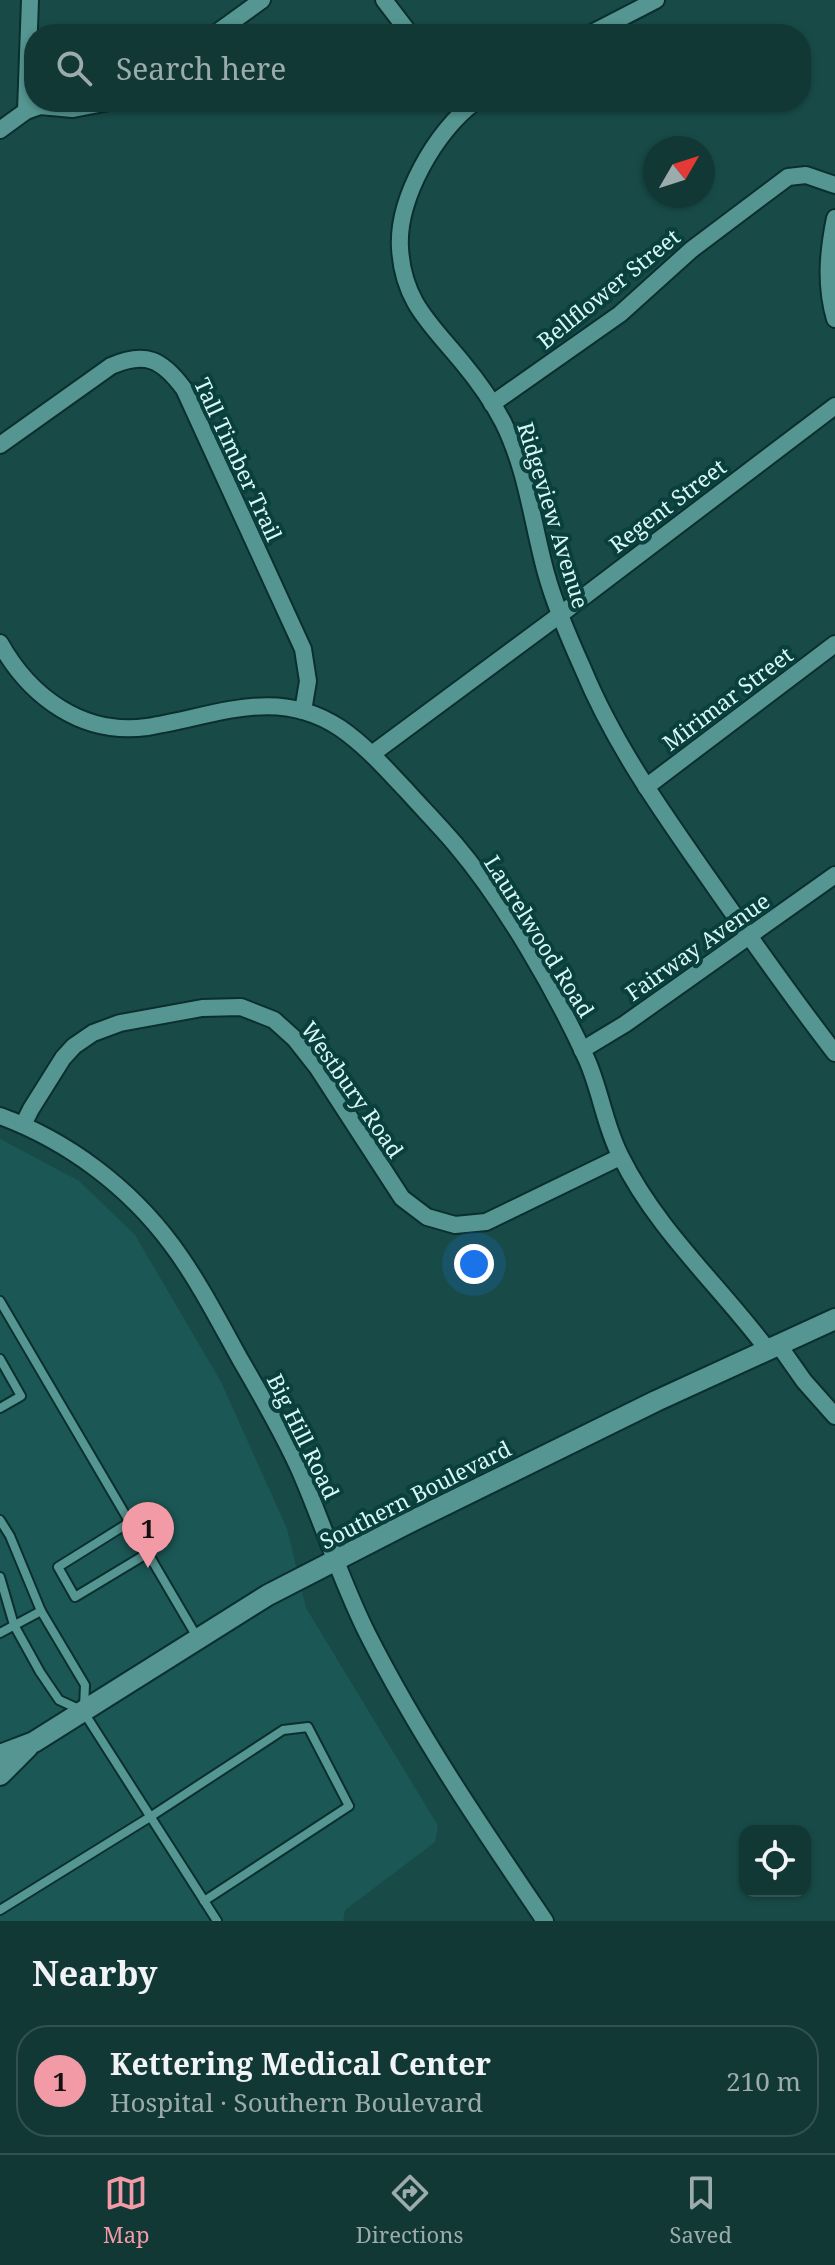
<!DOCTYPE html>
<meta charset="utf-8">
<style>
:root{--surface:#123836;--page:#1f4342;--text:#f1f3f6;--muted:#9cacad;--line:#315251;--accent:#f39aa7}
body{margin:0;font-family:"Noto Serif",serif;background:var(--page);color:var(--text)}
.controls{position:absolute;right:24px;bottom:24px;display:grid;overflow:hidden;border-radius:16px;box-shadow:0 2px 6px #0004}
.controls button{width:72px;height:72px;display:grid;place-items:center;padding:0;border:0;border-bottom:2px solid var(--line);background:var(--surface);color:var(--text);font:40px sans-serif}
.compass{position:absolute;left:643px;top:136px;width:72px;height:72px;border-radius:50%;background:var(--surface);box-shadow:0 2px 6px #0004;rotate:51deg}
.you{position:absolute;left:474px;top:1264px;width:28px;height:28px;margin:-20px;border:6px solid #fff;border-radius:50%;background:#1a73e8;box-shadow:0 0 0 12px #1a73e833}
.badge{display:grid;place-items:center;width:52px;height:52px;border-radius:50%;background:var(--accent);color:#111;font-size:26px;font-weight:700}
.pin{position:absolute;translate:-50% -66px;filter:drop-shadow(0 2px 4px #0008)}
.pin::after{content:'';position:absolute;top:42px;width:28px;height:24px;background:inherit;clip-path:polygon(0 0,100% 0,50% 100%)}
.list{margin:0;padding:0;list-style:none}
h2{display:flex;justify-content:space-between;align-items:center;height:104px;margin:0;padding:0 32px;font-size:34px}
h2 small{font-size:26px;font-weight:400;color:var(--muted)}
.list li{display:grid;grid-template-columns:52px 1fr auto;gap:24px;align-items:center;box-sizing:border-box;height:112px;margin:0 16px 16px;padding:0 16px;border:2px solid var(--line);border-radius:32px}
.list b{display:block;font-size:30px;white-space:nowrap}
.list p{margin:0;font-size:26px;white-space:nowrap;color:var(--muted)}
.list em{font-size:26px;font-style:normal;color:var(--muted)}
.icon{flex:none;width:44px;height:44px;fill:none;stroke:currentColor;stroke-width:2;stroke-linecap:round;stroke-linejoin:round}
.map{position:relative;flex:none;width:835px;height:1921px;overflow:hidden}
.search{position:absolute;background:var(--surface);box-shadow:0 2px 6px #0004;left:24px;right:24px;top:24px;height:88px;display:flex;align-items:center;gap:20px;box-sizing:border-box;padding:0 28px;border-radius:32px;color:var(--muted);font-size:30px}
.sheet{height:232px;background:var(--surface)}
nav{display:flex;justify-content:space-around;align-items:center;box-sizing:border-box;height:112px;border-top:2px solid var(--line);background:var(--surface);font-size:22px;color:var(--muted)}
nav a{display:grid;justify-items:center;gap:4px}
nav .on{color:var(--accent)}
.map>svg:first-child{display:block}
.built{fill:#1b5855}
.lines{fill:none;stroke-linecap:round;stroke-linejoin:round}
.lane-casing{stroke:#0b2f2d;stroke-width:12}
.street-casing{stroke:#0b2f2d;stroke-width:20}
.secondary-casing{stroke:#0b2f2d;stroke-width:24}
.lane{stroke:#559692;stroke-width:8}
.street{stroke:#559692;stroke-width:16}
.secondary{stroke:#559692;stroke-width:20}
.labels{text-anchor:middle;dominant-baseline:central;stroke-width:8;stroke-linejoin:round;paint-order:stroke}
.street-label{font-size:22px;fill:#d8f8f5;stroke:#09403e}
</style>
<div class="map">
<svg width="835" height="1921" viewBox="0 0 835 1921">
<rect width="100%" height="100%" fill="#184b48"/>
<polygon class="built" points="0,1139 79,1181 135,1235 221,1382 287,1529 306,1608 438,1826 435,1842 345,1910 343,1921 0,1921"/>
<g class="lines">
<defs>
<g id="lane">
<polyline points="0,1301 197,1637"/>
<polyline points="0,1359 21,1396 0,1408"/>
<polyline points="0,1520 10,1536 41,1611 85,1685 84,1707"/>
<polyline points="130,1522 58,1567 75,1597 148,1553"/>
<polyline points="0,1577 14,1625 40,1672 59,1700 83,1711 217,1921"/>
<polyline points="0,1633 41,1611"/>
<polyline points="0,1910 150,1817 283,1730 308,1727 349,1806 204,1901"/>
</g>
<g id="street">
<polyline points="384,0 410,34"/>
<polyline points="215,34 262,0"/>
<polyline points="590,34 656,0"/>
<path d="M475 102C436 130 397 199 400 248 403 302 431 324 462 362 477 380 492 401 503 422 527 470 532 522 546 573 555 606 569 638 583 669 614 744 661 810 707 876 749 936 790 995 835 1053"/>
<polyline points="26,111 30,0"/>
<polyline points="0,130 26,111 40,106 73,109 109,102"/>
<path d="M835 218C828 252 825 285 835 319"/>
<polyline points="492,404 620,314 691,250 788,177 806,175 835,185"/>
<path d="M0 445 111 366C145 351 162 359 184 389L303 649 308 681 303 711"/>
<path d="M0 643C30 697 83 736 147 727 214 717 276 685 340 728 366 746 385 768 406 790 422 808 439 825 455 844 505 903 555 990 587 1060 601 1092 605 1127 621 1157 657 1230 719 1285 767 1349"/>
<polyline points="372,754 561,614 835,406"/>
<polyline points="646,787 835,644"/>
<polyline points="582,1050 625,1024 835,875"/>
<path d="M0 1116C68 1141 129 1187 172 1245 198 1280 219 1321 240 1359 261 1395 283 1433 300 1471 323 1524 341 1581 367 1633 418 1734 482 1828 545 1921"/>
<polyline points="23,1125 31,1109 63,1058 74,1046 93,1033 120,1023 202,1008 241,1007 274,1020 295,1039 317,1067 402,1198 427,1217 455,1225 486,1222 620,1157"/>
<polyline points="778,1344 804,1381 835,1416"/>
</g>
<g id="secondary">
<polyline points="0,1755 34,1742 268,1595 406,1524 656,1401 835,1319"/>
<polyline points="0,1775 28,1747"/>
</g>
</defs>
<use href="#lane" class="lane-casing"/>
<use href="#street" class="street-casing"/>
<use href="#secondary" class="secondary-casing"/>
<use href="#lane" class="lane"/>
<use href="#street" class="street"/>
<use href="#secondary" class="secondary"/>
</g>
<g class="labels">
<g class="street-label">
<text transform="translate(608 288) rotate(-39)">Bellflower Street</text>
<text transform="translate(239 459) rotate(65)">Tall Timber Trail</text>
<text transform="translate(667 505) rotate(-37)">Regent Street</text>
<text transform="translate(554 515) rotate(73)">Ridgeview Avenue</text>
<text transform="translate(727 698) rotate(-37)">Mirimar Street</text>
<text transform="translate(540 936) rotate(58)">Laurelwood Road</text>
<text transform="translate(697 946) rotate(-35)">Fairway Avenue</text>
<text transform="translate(353 1089) rotate(55)">Westbury Road</text>
<text transform="translate(304 1436) rotate(64)">Big Hill Road</text>
<text transform="translate(415 1494) rotate(-27)">Southern Boulevard</text>
</g>
</g>
</svg>
<div class="controls">
<button><svg class="icon" aria-label="locate" viewBox="0 0 24 24"><circle cx="12" cy="12" r="6"/><path d="M12 2v4M12 18v4M2 12h4M18 12h4"/></svg></button>
</div>
<svg class="compass" viewBox="-18 -18 36 36"><path d="M0-13l5 13h-10z" fill="#e53935"/><path d="M0 13l5-13h-10z" fill="#9cacad"/></svg>
<div class="you"></div>
<div class="pin badge" style="left:148px;top:1568px">1</div>
<div class="search"><svg class="icon" aria-label="search" viewBox="0 0 24 24"><circle cx="10" cy="10" r="6"/><path d="M15 15l6 6"/></svg>Search here</div>
</div>
<section class="sheet">
<h2>Nearby<small></small></h2>
<ul class="list">
<li><span class="badge">1</span><div><b>Kettering Medical Center</b><p>Hospital · Southern Boulevard</p></div><em>210 m</em></li>
</ul>
</section>
<nav>
<a class="on"><svg class="icon" aria-label="map" viewBox="0 0 24 24"><path d="M3 6l6-2 6 2 6-2v14l-6 2-6-2-6 2zM9 4v14M15 6v14"/></svg>Map</a>
<a><svg class="icon" aria-label="directions" viewBox="0 0 24 24"><path d="M12 3l9 9-9 9-9-9zM9 14v-3h6M13 9l2 2-2 2"/></svg>Directions</a>
<a><svg class="icon" aria-label="saved" viewBox="0 0 24 24"><path d="M7 4h10v16l-5-4-5 4z"/></svg>Saved</a>
</nav>
